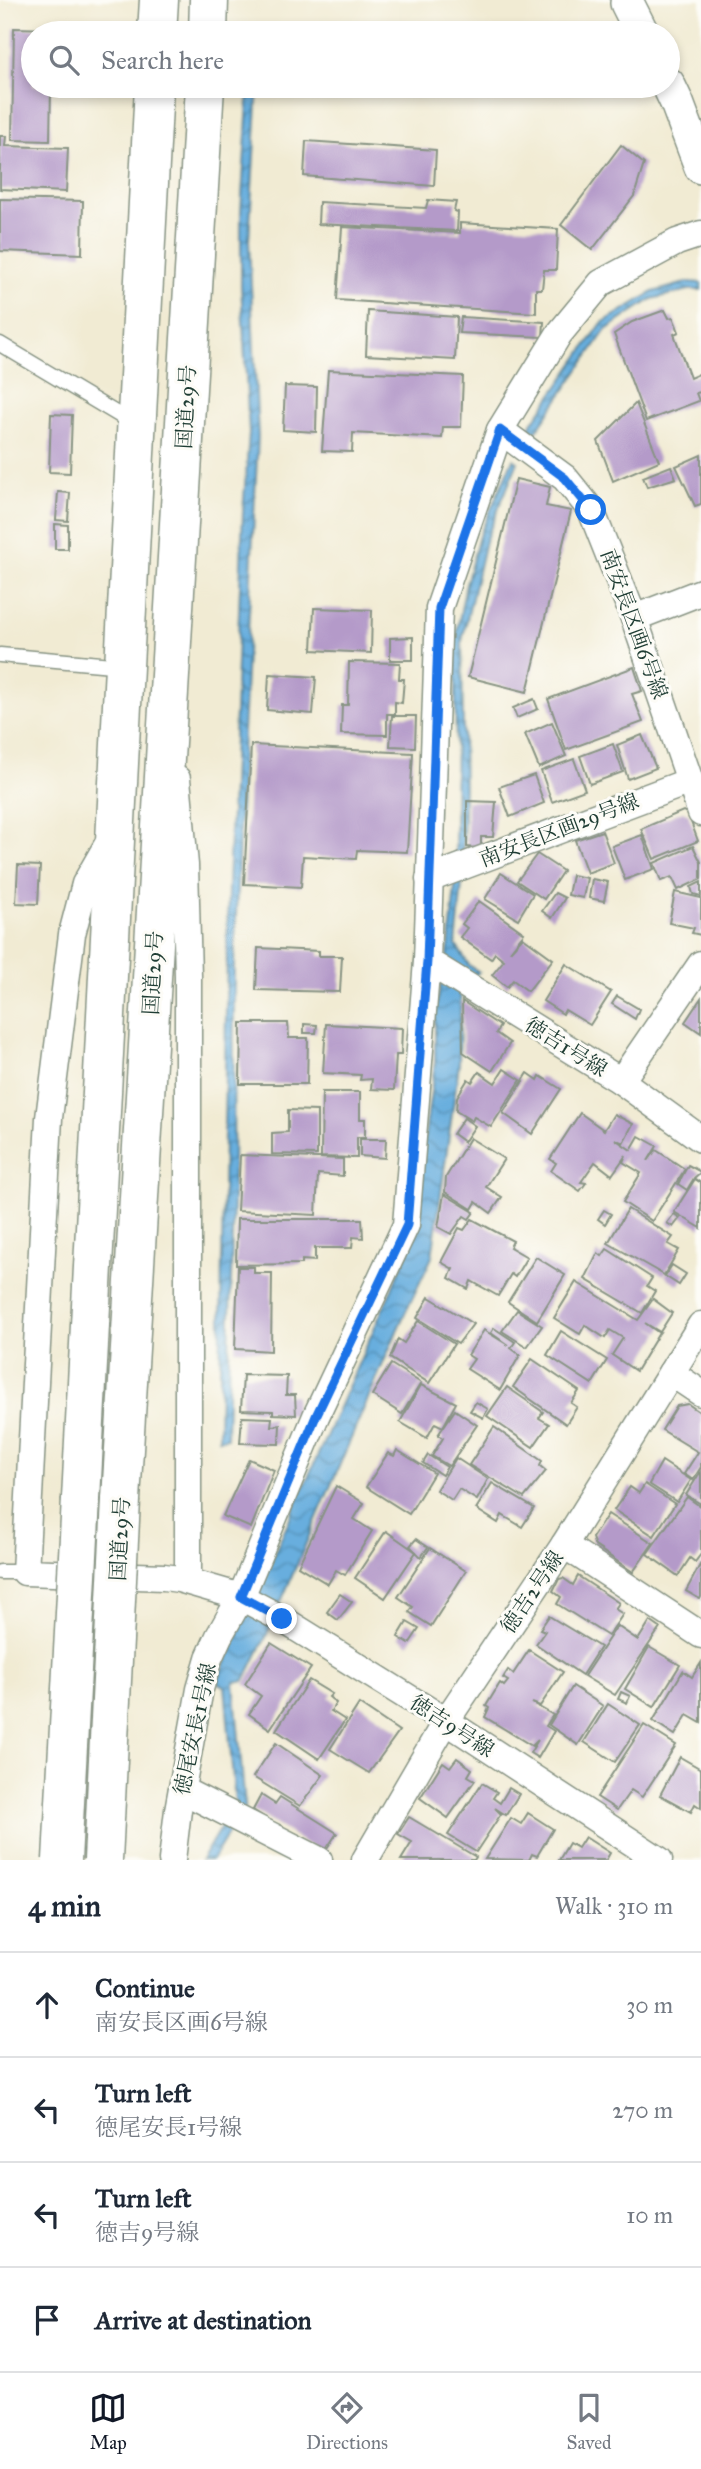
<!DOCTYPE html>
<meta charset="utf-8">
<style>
:root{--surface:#fff;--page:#f6f6f7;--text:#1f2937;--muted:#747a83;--line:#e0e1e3;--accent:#111827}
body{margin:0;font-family:"IM FELL Great Primer","Noto Serif JP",serif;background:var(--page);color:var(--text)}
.stop{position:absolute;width:21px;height:21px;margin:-16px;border:5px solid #1a73e8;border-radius:50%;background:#fff}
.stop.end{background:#1a73e8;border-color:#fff;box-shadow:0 2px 7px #0008}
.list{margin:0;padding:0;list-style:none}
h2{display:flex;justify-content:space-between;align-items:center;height:91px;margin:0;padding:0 28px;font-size:30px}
h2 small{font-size:23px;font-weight:400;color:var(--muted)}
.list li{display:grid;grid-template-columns:46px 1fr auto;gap:21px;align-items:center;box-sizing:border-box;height:105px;padding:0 28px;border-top:2px solid var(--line)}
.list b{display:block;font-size:26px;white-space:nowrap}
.list p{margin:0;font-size:23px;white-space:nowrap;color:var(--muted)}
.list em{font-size:23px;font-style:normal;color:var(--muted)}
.icon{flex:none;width:38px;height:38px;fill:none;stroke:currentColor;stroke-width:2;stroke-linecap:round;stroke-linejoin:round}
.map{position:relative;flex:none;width:701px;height:1860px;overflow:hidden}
.search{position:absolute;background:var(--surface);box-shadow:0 4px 10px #0003;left:21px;right:21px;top:21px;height:77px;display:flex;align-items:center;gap:18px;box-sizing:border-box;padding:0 24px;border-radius:38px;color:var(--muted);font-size:26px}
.sheet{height:511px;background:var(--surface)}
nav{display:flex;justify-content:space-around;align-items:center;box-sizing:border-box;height:98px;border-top:2px solid var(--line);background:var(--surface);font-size:19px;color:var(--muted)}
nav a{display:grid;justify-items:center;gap:4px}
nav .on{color:var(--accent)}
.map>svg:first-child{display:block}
.water{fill:url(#water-waves);stroke:#437689;stroke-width:2}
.building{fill:#b49ac9}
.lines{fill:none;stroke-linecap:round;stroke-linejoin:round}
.service-casing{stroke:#889484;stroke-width:17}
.minor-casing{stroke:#889484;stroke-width:29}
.tertiary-casing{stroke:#889484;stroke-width:36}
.trunk-casing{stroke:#889484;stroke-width:41}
.service{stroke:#fff;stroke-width:14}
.minor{stroke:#fff;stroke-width:26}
.tertiary{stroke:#fff;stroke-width:33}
.trunk{stroke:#fff;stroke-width:38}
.trunk-bridge-casing{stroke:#889484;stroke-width:41;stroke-linecap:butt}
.trunk-bridge{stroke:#fff;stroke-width:38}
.route{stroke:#1a73e8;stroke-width:9}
.labels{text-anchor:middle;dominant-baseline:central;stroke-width:6;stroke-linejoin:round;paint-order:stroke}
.street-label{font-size:21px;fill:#1f3d34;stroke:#fdfcf7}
</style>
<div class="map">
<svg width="701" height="1860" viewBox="0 0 701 1860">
<defs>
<pattern id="water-waves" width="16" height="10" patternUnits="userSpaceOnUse" patternTransform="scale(1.75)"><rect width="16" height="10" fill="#67aede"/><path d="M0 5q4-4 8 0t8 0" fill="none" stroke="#548fb5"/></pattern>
</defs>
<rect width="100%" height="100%" fill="#fdfcf7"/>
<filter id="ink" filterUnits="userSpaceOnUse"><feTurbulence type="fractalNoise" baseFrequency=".0143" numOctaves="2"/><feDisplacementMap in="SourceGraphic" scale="14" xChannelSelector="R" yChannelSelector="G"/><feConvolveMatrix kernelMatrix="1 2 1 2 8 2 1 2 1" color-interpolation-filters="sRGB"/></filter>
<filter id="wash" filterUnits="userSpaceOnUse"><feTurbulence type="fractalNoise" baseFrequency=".00686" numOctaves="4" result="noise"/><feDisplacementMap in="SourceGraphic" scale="28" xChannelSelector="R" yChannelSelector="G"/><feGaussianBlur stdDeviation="1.57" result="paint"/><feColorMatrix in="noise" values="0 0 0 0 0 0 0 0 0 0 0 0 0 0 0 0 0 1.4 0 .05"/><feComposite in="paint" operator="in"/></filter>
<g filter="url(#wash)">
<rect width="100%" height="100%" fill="#f1ebd3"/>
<g class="water">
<polygon points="249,86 258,86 249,241 258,437 243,732 234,968 233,1200 227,1438 219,1439 228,886 243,512 249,433 241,285 241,212"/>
<polygon points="689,282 701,283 701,290 689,290 652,299 606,330 532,437 526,432 602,323 653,292"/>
<polygon points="513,459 518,462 485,541 462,641 464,808 462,884 456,945 469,965 479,972 474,976 461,969 459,1064 432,1257 400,1324 265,1639 245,1680 234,1682 245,1806 212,1860 201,1860 235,1803 225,1686 217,1682 409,1250 435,1063 435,1011 449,947 455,886 456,638 465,588 479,536"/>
</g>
<g id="blocks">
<g class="building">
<polygon points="14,28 52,29 52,33 33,33 33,86 51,86 50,141 12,140"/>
<polygon points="0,136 6,136 5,146 68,148 66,192 0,189"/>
<polygon points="306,141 436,150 434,186 304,176"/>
<polygon points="621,145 644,164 634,196 592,250 561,225"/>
<polygon points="0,199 83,201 82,254 0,251"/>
<polygon points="428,200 456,202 454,211 458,212 457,231 318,224 319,202 426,208"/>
<polygon points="460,223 558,229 556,270 544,270 542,289 536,289 536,313 337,300 342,227 460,233"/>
<polygon points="665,310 669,318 673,317 679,332 674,334 690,378 701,373 701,392 696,393 699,401 646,421 614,334 632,322"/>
<polygon points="368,311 457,317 455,360 366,355"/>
<polygon points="461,317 544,322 543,337 459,333"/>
<polygon points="328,370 463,376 461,427 443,427 442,438 353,433 352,452 322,451"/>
<polygon points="285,386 317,387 316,432 283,430"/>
<polygon points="636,403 659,461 613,481 598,441"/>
<polygon points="51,414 72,415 70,473 49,472"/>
<polygon points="701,455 701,504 695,506 676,466"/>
<polygon points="671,466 676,478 647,487 643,477"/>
<polygon points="516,479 550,487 546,506 571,511 527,692 468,677"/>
<polygon points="58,492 70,493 68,521 56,520"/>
<polygon points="55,524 68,525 68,549 55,549"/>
<polygon points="314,608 372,610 371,653 312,650"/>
<polygon points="413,637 413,660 390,660 390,638"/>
<polygon points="349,662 400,663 399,679 404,679 402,703 395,702 395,714 387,714 387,735 341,734 342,705 348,705"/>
<polygon points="634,667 642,691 632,694 643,722 566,750 548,699"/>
<polygon points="269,674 316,677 313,714 267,710"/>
<polygon points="534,699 538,709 517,718 513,708"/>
<polygon points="392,716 416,716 415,747 390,746"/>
<polygon points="552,722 566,756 539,768 525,734"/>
<polygon points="642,735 656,768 628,779 617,745"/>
<polygon points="613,744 623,772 590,784 580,756"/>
<polygon points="251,745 413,753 407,852 357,850 356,859 303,856 301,887 244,884"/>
<polygon points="574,759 585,790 552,802 541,771"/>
<polygon points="534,775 544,803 510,817 499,787"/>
<polygon points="467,801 496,802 493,837 481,837 481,846 476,848 467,847"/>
<polygon points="683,811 688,814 698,841 654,859 641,829"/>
<polygon points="602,831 614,863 587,873 575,840"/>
<polygon points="642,835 654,869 625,880 612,846"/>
<polygon points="693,846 701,862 701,879 678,890 672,877 661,881 654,863"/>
<polygon points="537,854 563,871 544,899 517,881"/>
<polygon points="18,865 40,866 38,904 16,903"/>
<polygon points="501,873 533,894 518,919 485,899"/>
<polygon points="572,875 587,878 583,898 568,895"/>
<polygon points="592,879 608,882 604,901 589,898"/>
<polygon points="701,882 701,896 693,894 691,887"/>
<polygon points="675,892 701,898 701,935 692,933 694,928 669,923"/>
<polygon points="555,893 565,898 552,918 542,911"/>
<polygon points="479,901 524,933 510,951 523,937 553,959 528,991 513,980 507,987 492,975 504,960 495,953 491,959 460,937 467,928 462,924"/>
<polygon points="258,948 319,951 319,956 342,956 340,992 256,990"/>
<polygon points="566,964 611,992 590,1025 565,1010 563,1014 543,1001"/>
<polygon points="617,996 639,1009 635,1019 612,1004"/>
<polygon points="701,998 701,1033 685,1022"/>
<polygon points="462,1001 500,1026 496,1033 510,1043 492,1071 463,1052"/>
<polygon points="241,1023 288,1023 289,1038 308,1038 307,1084 240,1084"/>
<polygon points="304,1024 317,1025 316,1033 304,1033"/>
<polygon points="326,1024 402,1028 401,1055 396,1055 394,1090 371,1089 372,1079 360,1080 361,1075 323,1073"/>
<polygon points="504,1069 521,1080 491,1127 474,1117 472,1121 456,1111 457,1097 468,1079 472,1082 479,1072 495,1083"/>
<polygon points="528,1073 538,1080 540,1076 561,1089 532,1134 503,1113"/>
<polygon points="322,1092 360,1092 360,1119 365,1119 365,1137 357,1137 357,1158 321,1157"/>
<polygon points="288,1110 317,1111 317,1155 272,1154 272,1133 288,1132"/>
<polygon points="580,1113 604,1130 614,1114 633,1124 623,1143 615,1139 631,1150 639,1136 657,1146 648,1161 656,1150 685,1169 652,1221 623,1202 641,1173 623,1162 626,1155 612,1175 595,1162 581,1182 586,1183 580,1191 551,1171 556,1163 550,1159"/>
<polygon points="464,1118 475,1126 464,1142 453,1134"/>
<polygon points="470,1138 504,1159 486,1187 502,1197 491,1213 476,1202 472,1209 445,1192 446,1177"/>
<polygon points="360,1139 386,1139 385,1158 360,1156"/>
<polygon points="240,1155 343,1159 343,1176 318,1174 316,1215 237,1211"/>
<polygon points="688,1165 701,1172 694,1178 687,1190 678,1184"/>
<polygon points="695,1179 701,1183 701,1228 674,1212"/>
<polygon points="444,1194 474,1212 469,1219 464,1216 451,1234 438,1227"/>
<polygon points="628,1209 673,1237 668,1244 679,1250 664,1275 608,1243"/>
<polygon points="604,1210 611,1214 605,1224 598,1219"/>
<polygon points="674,1214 680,1218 673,1227 667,1223"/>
<polygon points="237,1219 362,1219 363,1238 353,1237 352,1248 315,1248 315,1261 302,1260 302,1264 236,1265"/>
<polygon points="472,1219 513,1241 510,1247 527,1257 515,1277 511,1274 498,1296 471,1281 468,1289 449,1278 453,1269 441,1262 459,1228 464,1230"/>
<polygon points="607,1249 652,1278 647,1286 655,1291 642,1313 585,1279 598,1253 602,1256"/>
<polygon points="536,1257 565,1275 537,1321 508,1302"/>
<polygon points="672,1265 686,1274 679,1285 665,1276"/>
<polygon points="238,1267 254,1267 254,1273 272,1273 271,1351 235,1349"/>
<polygon points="576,1282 638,1320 653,1299 672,1313 660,1332 645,1323 659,1333 636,1371 612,1355 623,1338 610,1330 605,1338 585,1325 580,1334 554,1318"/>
<polygon points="429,1297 473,1324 458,1344 417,1318"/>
<polygon points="517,1310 542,1326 527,1347 502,1331"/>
<polygon points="418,1321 454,1344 429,1383 390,1358 398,1339 404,1343"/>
<polygon points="494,1328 515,1342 511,1348 520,1355 500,1390 467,1369 474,1359 468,1355 484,1330 508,1345 491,1333"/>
<polygon points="561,1331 607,1360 592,1384 547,1355"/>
<polygon points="532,1359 579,1391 571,1403 577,1407 566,1424 513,1387"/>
<polygon points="391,1364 421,1383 402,1414 372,1395"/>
<polygon points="243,1375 287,1376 286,1395 295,1395 296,1415 273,1414 273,1411 241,1410"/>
<polygon points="421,1385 456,1403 443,1427 435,1423 427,1438 400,1422"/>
<polygon points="507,1387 543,1412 539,1418 549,1424 533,1447 487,1416"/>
<polygon points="476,1402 488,1409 483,1418 470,1411"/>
<polygon points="688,1404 701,1413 701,1467 693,1480 684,1474 698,1452 662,1430 677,1406"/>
<polygon points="455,1410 477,1425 449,1466 432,1456 443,1438 438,1435"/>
<polygon points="242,1417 272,1418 271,1426 280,1425 279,1444 240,1443"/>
<polygon points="494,1427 542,1461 540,1466 546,1471 524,1498 469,1465"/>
<polygon points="397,1450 434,1473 409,1514 366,1487 388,1453 394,1456"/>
<polygon points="428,1455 447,1467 442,1475 423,1463"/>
<polygon points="456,1458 488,1479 477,1500 459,1489 452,1500 436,1490"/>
<polygon points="249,1459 274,1470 251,1528 223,1516"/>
<polygon points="662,1461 691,1480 677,1502 649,1484"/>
<polygon points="701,1471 701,1504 686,1495"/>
<polygon points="492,1483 534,1508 522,1527 502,1515 498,1523 476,1509"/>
<polygon points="645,1484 675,1504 654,1536 614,1510 630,1487 639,1493"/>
<polygon points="336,1486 364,1503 354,1519 372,1531 345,1575 336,1570 328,1584 298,1566"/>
<polygon points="687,1497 701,1507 701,1554 695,1562 690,1558 678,1576 647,1554"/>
<polygon points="608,1514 653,1543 633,1572 595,1546 592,1538"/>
<polygon points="386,1531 416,1552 385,1598 355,1578"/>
<polygon points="416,1539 428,1547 421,1557 410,1546"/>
<polygon points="430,1548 466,1571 431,1626 409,1612 413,1607 398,1597"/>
<polygon points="701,1563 701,1597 700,1599 686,1591"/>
<polygon points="578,1576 619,1603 615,1609 623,1614 608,1636 557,1604 561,1597 553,1591 559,1579 563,1578 573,1585"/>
<polygon points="340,1594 352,1602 338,1620 327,1612"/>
<polygon points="549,1616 600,1647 582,1675 536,1644 545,1631 540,1629"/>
<polygon points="650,1621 660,1628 615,1695 584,1676 617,1626 638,1640"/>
<polygon points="407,1622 419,1629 409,1644 398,1637"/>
<polygon points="271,1643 311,1668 270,1729 249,1714 261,1696 245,1684"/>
<polygon points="649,1647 680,1665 654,1707 625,1689"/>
<polygon points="529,1650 563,1672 540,1706 532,1703 553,1715 546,1726 554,1731 538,1758 530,1753 538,1740 532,1746 485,1717 489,1708 486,1706 500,1683 504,1686 508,1681 503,1678 508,1670 513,1674"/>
<polygon points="701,1663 701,1723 687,1715 675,1735 653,1721 683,1671 692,1677"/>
<polygon points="309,1680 332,1694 329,1697 336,1703 331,1711 345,1720 319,1759 276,1730"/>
<polygon points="573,1686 603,1706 578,1745 549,1725"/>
<polygon points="621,1692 630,1696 627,1703 618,1699"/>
<polygon points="359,1704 399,1731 369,1773 330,1749"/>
<polygon points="608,1704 640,1725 615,1762 584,1742"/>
<polygon points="644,1725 676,1745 642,1797 631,1790 617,1810 597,1797"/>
<polygon points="276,1743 323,1775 300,1806 253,1777"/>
<polygon points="680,1757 701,1769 701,1808 695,1804 691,1812 660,1795"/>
<polygon points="457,1758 472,1769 468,1776 475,1780 448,1818 420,1798 443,1762 450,1767"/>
<polygon points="482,1783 497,1792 493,1798 500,1803 509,1788 519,1794 506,1815 495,1808 501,1814 476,1852 448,1835"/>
<polygon points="261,1795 275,1804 280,1797 337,1833 323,1854 253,1810"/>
<polygon points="528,1813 553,1829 537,1856 532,1854 529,1860 485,1859 511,1818 521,1824"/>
<polygon points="409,1817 476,1857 474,1860 401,1860 412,1842 398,1834"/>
<polygon points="585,1837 610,1853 606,1860 559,1860 569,1843 578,1848"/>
</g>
</g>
</g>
<g filter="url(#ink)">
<use href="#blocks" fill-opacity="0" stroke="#889484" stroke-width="2"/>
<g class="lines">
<defs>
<g id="service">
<polyline points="0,344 134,424"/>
<polyline points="0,655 123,666"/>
<polyline points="0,1572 25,1572"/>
</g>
<g id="minor">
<polyline points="500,430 565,478 591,510 634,618 701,813"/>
<polyline points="634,618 701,592"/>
<polyline points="177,779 185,865 188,976 188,1581"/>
<polyline points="113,835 85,884 72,934 49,1118 25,1572 164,1577 179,1579 241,1597 282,1619 446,1721 659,1860"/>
<polyline points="429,879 690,781"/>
<polyline points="427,961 621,1081 701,1139"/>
<polyline points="621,1081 701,964"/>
<polyline points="671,1373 701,1393"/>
<polyline points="564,1545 701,1635"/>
<polyline points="182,1790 319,1860"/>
<polyline points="172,1860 178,1810 200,1689 209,1658 219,1636 241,1597 316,1416 406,1225 427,961 439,608 500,430 559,334 601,283 677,242 701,234"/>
<polyline points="365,1860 446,1721 564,1545 701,1325"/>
</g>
<g id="tertiary">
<polyline points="627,3 642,33"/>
<polyline points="668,84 677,103 701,167"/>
</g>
<g id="trunk">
<polyline points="157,33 159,0"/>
<polyline points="208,33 209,0"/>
<polyline points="81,1499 154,86"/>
<polyline points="121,1500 205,86"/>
</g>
</defs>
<use href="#service" class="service-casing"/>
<use href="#minor" class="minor-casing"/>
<use href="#tertiary" class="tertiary-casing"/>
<use href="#trunk" class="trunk-casing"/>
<use href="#service" class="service"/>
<use href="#minor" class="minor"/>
<use href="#tertiary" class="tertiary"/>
<use href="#trunk" class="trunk"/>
<defs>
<g id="trunk-bridge">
<polyline points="62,1860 81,1499"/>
<polyline points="103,1860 121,1500"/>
</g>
</defs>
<use href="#trunk-bridge" class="trunk-bridge-casing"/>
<use href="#trunk-bridge" class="trunk-bridge"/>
</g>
</g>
<g class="lines" filter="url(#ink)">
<polyline class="route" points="282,1619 241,1597 316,1416 407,1225 427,961 439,608 500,430 565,478 591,510"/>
</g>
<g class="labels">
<g class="street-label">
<text transform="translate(186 407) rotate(-87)">国道29号</text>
<text transform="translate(634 624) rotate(70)">南安長区画6号線</text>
<text transform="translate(559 830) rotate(-21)">南安長区画29号線</text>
<text transform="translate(153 973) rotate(-87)">国道29号</text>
<text transform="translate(566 1047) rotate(32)">徳吉1号線</text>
<text transform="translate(120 1539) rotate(-87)">国道29号</text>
<text transform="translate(532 1592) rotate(-56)">徳吉2号線</text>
<text transform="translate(452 1726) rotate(33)">徳吉9号線</text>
<text transform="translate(195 1729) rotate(-78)">徳尾安長1号線</text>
</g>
</g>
</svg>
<div class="stop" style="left:591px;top:510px"></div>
<div class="stop end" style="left:282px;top:1619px"></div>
<div class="search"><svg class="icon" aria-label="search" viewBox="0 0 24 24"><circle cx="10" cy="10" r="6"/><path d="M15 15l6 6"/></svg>Search here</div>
</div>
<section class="sheet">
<h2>4 min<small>Walk · 310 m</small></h2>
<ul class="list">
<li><svg class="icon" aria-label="ahead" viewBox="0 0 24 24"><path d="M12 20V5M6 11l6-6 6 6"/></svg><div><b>Continue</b><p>南安長区画6号線</p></div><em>30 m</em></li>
<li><svg class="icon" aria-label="left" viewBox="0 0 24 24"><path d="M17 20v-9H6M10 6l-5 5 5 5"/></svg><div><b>Turn left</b><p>徳尾安長1号線</p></div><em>270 m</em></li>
<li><svg class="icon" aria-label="left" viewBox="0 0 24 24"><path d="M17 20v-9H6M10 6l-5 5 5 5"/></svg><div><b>Turn left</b><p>徳吉9号線</p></div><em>10 m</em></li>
<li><svg class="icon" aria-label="arrive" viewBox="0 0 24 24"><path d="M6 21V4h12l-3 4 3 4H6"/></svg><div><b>Arrive at destination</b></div></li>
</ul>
</section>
<nav>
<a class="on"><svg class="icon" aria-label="map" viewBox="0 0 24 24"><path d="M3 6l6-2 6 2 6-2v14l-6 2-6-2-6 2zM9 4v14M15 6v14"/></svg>Map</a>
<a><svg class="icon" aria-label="directions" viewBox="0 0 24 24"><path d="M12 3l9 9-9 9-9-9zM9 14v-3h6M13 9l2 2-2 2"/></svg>Directions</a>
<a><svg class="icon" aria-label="saved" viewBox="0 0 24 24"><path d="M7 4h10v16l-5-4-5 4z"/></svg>Saved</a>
</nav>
